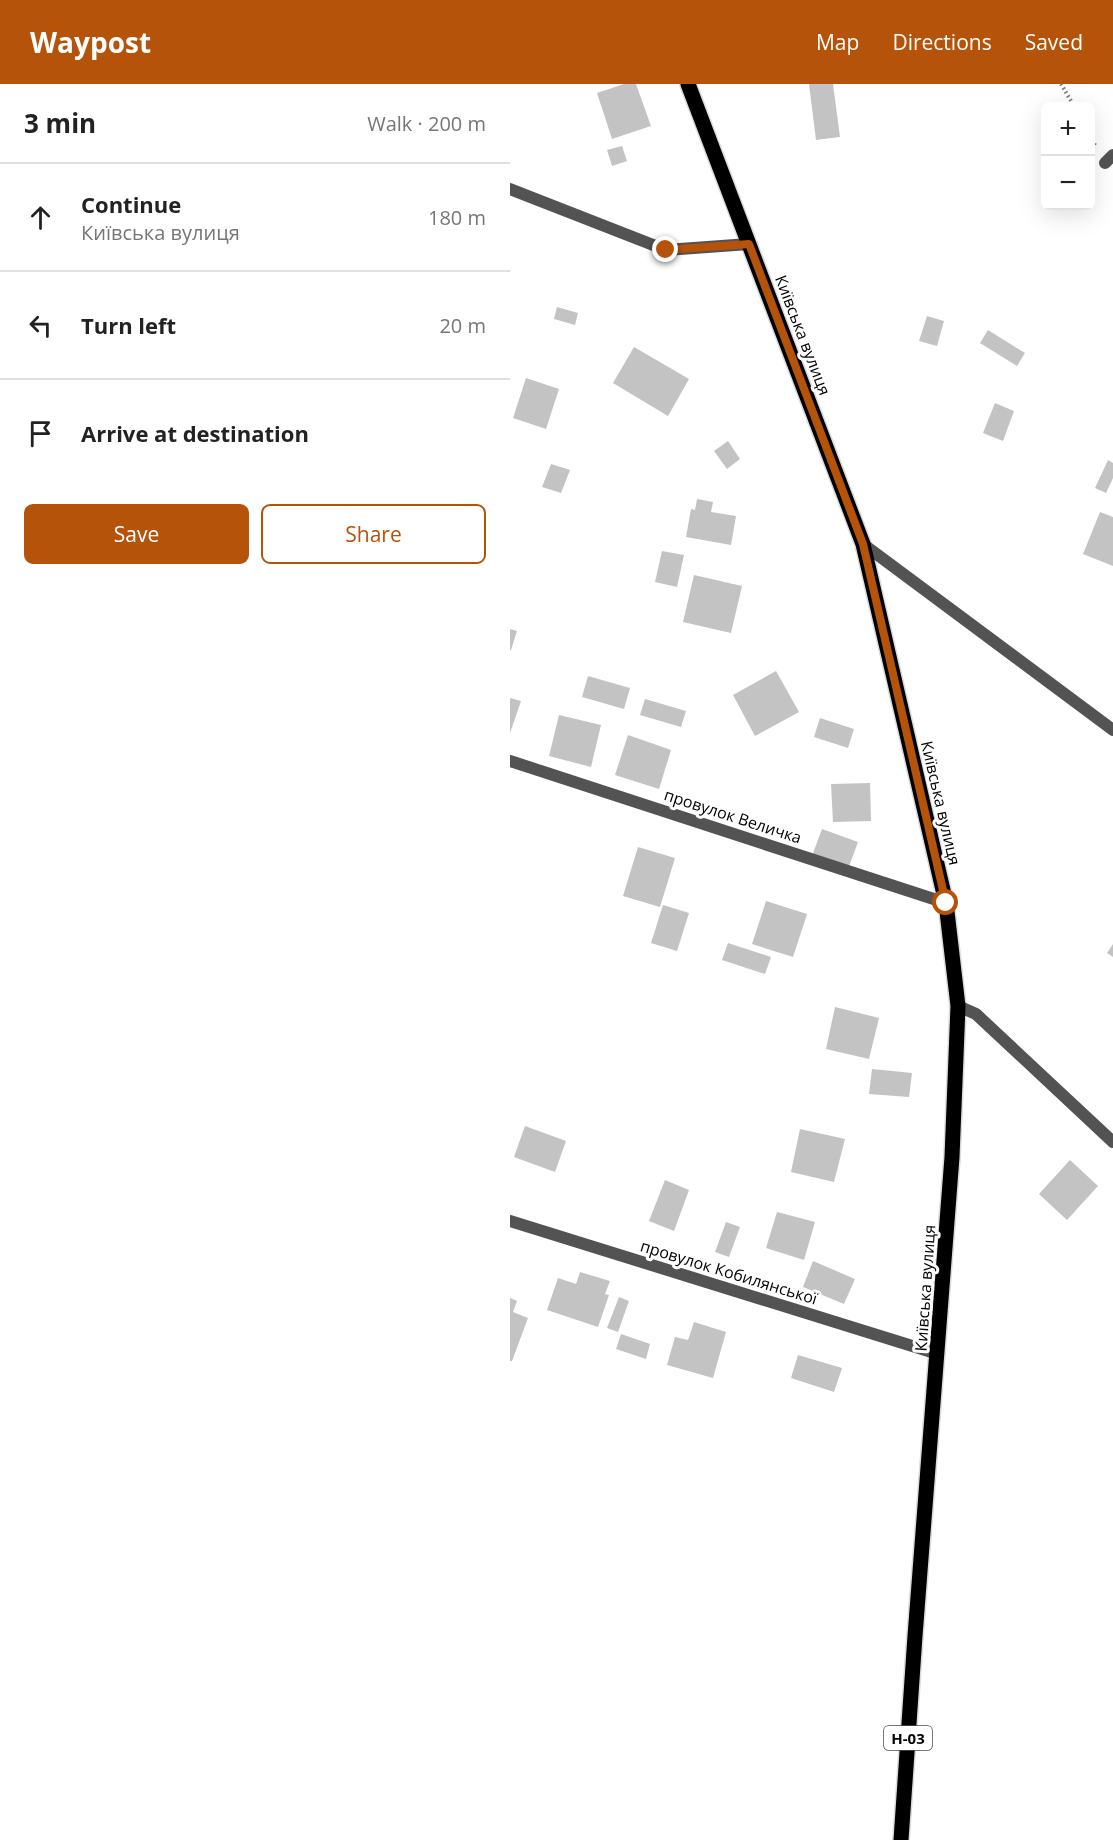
<!DOCTYPE html>
<meta charset="utf-8">
<style>
:root{--surface:#fff;--page:#f6f6f6;--text:#222;--muted:#767676;--line:#e0e0e0;--accent:#b45309}
body{margin:0;font-family:"Open Sans",sans-serif;background:var(--page);color:var(--text)}
.controls{position:absolute;right:18px;top:18px;display:grid;overflow:hidden;border-radius:9px;box-shadow:0 6px 24px #0002}
.controls button{width:54px;height:54px;display:grid;place-items:center;padding:0;border:0;border-bottom:2px solid var(--line);background:var(--surface);color:var(--text);font:30px sans-serif}
.stop{position:absolute;width:18px;height:18px;margin:-14px;border:4px solid #b45309;border-radius:50%;background:#fff}
.stop.end{background:#b45309;border-color:#fff;box-shadow:0 2px 6px #0008}
.list{margin:0;padding:0;list-style:none}
h2{display:flex;justify-content:space-between;align-items:center;height:78px;margin:0;padding:0 24px;font-size:26px}
h2 small{font-size:20px;font-weight:400;color:var(--muted)}
.list li{display:grid;grid-template-columns:39px 1fr auto;gap:18px;align-items:center;box-sizing:border-box;height:108px;padding:0 24px;border-top:2px solid var(--line)}
.list b{display:block;font-size:22px;white-space:nowrap}
.list p{margin:0;font-size:20px;white-space:nowrap;color:var(--muted)}
.list em{font-size:20px;font-style:normal;color:var(--muted)}
.actions{display:flex;gap:12px;padding:18px 24px}
.actions a{flex:1;padding:14px 0;border:2px solid var(--accent);border-radius:9px;text-align:center;font-size:21px;color:var(--accent)}
.actions .main{background:var(--accent);color:#fff}
.icon{flex:none;width:33px;height:33px;fill:none;stroke:currentColor;stroke-width:2;stroke-linecap:round;stroke-linejoin:round}
.map{position:relative;flex:none;width:603px;height:1756px;overflow:hidden}
header{display:flex;align-items:center;gap:36px;box-sizing:border-box;height:84px;padding:0 30px;background:var(--accent);color:#fff}
header strong{font-size:28px}
nav{display:flex;gap:33px;margin-inline-start:auto;font-size:21px}
main{display:flex}
aside{flex:1;background:var(--surface)}
.map>svg:first-child{display:block}
.building{fill:#c3c3c3}
.lines{fill:none;stroke-linecap:round;stroke-linejoin:round}
.primary-casing{stroke:#dbdbdb;stroke-width:18}
.path{stroke:#757575;stroke-width:4;stroke-dasharray:1.5 3;stroke-linecap:butt}
.service{stroke:#535353;stroke-width:12}
.minor{stroke:#535353;stroke-width:12}
.primary{stroke:#000;stroke-width:15}
.route{stroke:#b45309;stroke-width:8}
.labels{text-anchor:middle;dominant-baseline:central;stroke-width:6;stroke-linejoin:round;paint-order:stroke}
.shield{fill:#fff;stroke:#4c4c4c;stroke-width:1.5}
.shield-label{font-size:15px;font-weight:bold;fill:#000}
.street-label{font-size:16px;fill:#000;stroke:#fff}
</style>
<header>
<strong>Waypost</strong>
<nav><a>Map</a><a>Directions</a><a>Saved</a></nav>
</header>
<main>
<aside>
<h2>3 min<small>Walk · 200 m</small></h2>
<ul class="list">
<li><svg class="icon" aria-label="ahead" viewBox="0 0 24 24"><path d="M12 20V5M6 11l6-6 6 6"/></svg><div><b>Continue</b><p>Київська вулиця</p></div><em>180 m</em></li>
<li><svg class="icon" aria-label="left" viewBox="0 0 24 24"><path d="M17 20v-9H6M10 6l-5 5 5 5"/></svg><div><b>Turn left</b></div><em>20 m</em></li>
<li><svg class="icon" aria-label="arrive" viewBox="0 0 24 24"><path d="M6 21V4h12l-3 4 3 4H6"/></svg><div><b>Arrive at destination</b></div></li>
</ul>
<div class="actions"><a class="main">Save</a><a>Share</a></div>
</aside>
<div class="map">
<svg width="603" height="1756" viewBox="0 0 603 1756">
<rect width="100%" height="100%" fill="#fff"/>
<g class="building">
<polygon points="114,0 126,0 141,42 102,55 87,9"/>
<polygon points="299,0 323,0 330,53 306,56"/>
<polygon points="112,62 117,77 102,82 97,66"/>
<polygon points="47,223 68,229 65,241 44,235"/>
<polygon points="417,232 434,237 427,262 409,257"/>
<polygon points="478,246 515,269 507,282 470,259"/>
<polygon points="124,263 179,295 158,332 103,299"/>
<polygon points="16,294 49,305 36,345 3,334"/>
<polygon points="485,319 504,327 493,357 473,349"/>
<polygon points="218,357 230,375 217,385 204,367"/>
<polygon points="598,376 603,379 603,394 596,409 585,404"/>
<polygon points="41,380 60,386 51,409 32,403"/>
<polygon points="187,415 203,418 201,428 226,432 221,461 176,453 181,425 185,426"/>
<polygon points="590,428 603,433 603,482 573,470"/>
<polygon points="152,467 174,471 167,503 145,498"/>
<polygon points="184,491 232,502 221,549 173,538"/>
<polygon points="0,545 7,547 1,566 0,566"/>
<polygon points="266,587 289,628 245,652 223,611"/>
<polygon points="78,592 120,604 114,625 72,613"/>
<polygon points="0,614 11,617 0,649"/>
<polygon points="135,615 176,627 171,643 130,631"/>
<polygon points="49,631 91,641 81,683 39,672"/>
<polygon points="310,634 344,645 338,664 304,653"/>
<polygon points="118,651 161,666 149,705 105,691"/>
<polygon points="360,699 361,737 323,738 321,700"/>
<polygon points="312,745 348,758 338,785 302,772"/>
<polygon points="128,763 165,774 150,823 113,812"/>
<polygon points="256,817 297,830 283,873 242,860"/>
<polygon points="153,821 179,829 167,867 141,859"/>
<polygon points="218,859 261,873 255,890 212,876"/>
<polygon points="603,860 603,873 597,869"/>
<polygon points="325,923 369,934 359,975 316,965"/>
<polygon points="362,985 402,989 399,1013 359,1010"/>
<polygon points="15,1042 56,1057 45,1088 4,1073"/>
<polygon points="290,1045 335,1055 324,1098 281,1088"/>
<polygon points="560,1076 588,1102 557,1136 529,1110"/>
<polygon points="155,1096 179,1106 164,1147 139,1137"/>
<polygon points="267,1128 305,1138 294,1176 256,1164"/>
<polygon points="216,1138 230,1143 219,1173 205,1168"/>
<polygon points="303,1177 345,1195 334,1220 293,1203"/>
<polygon points="70,1188 100,1197 95,1210 99,1211 88,1243 37,1226 48,1194 66,1200"/>
<polygon points="109,1213 119,1217 108,1248 97,1244"/>
<polygon points="0,1214 7,1217 3,1228 18,1234 2,1277 0,1277"/>
<polygon points="184,1238 216,1248 203,1294 157,1281 165,1253 178,1256"/>
<polygon points="111,1250 140,1260 136,1275 106,1265"/>
<polygon points="288,1271 332,1284 324,1308 281,1294"/>
</g>
<g class="lines">
<defs>
<polyline id="primary" points="178,0 353,460 436,819 448,922 442,1073 405,1552 391,1756"/>
</defs>
<use href="#primary" class="primary-casing"/>
<g class="path">
<polyline points="551,0 564,22"/>
<polyline points="580,52 586,63"/>
</g>
<g class="service">
<polyline points="353,460 603,646"/>
<polyline points="448,922 466,930 603,1058"/>
</g>
<g class="minor">
<polyline points="595,79 603,71"/>
<polyline points="0,105 156,166 239,160"/>
<polyline points="0,677 436,819"/>
<polyline points="0,1137 428,1270"/>
</g>
<use href="#primary" class="primary"/>
</g>
<g class="lines">
<polyline class="route" points="156,166 239,160 353,460 436,819"/>
</g>
<g class="labels">
<rect class="shield" x="374" y="1642" width="48" height="24" rx="4.5"/>
<g class="shield-label">
<text x="398" y="1654">Н-03</text>
</g>
<g class="street-label">
<text transform="translate(293 251) rotate(69)">Київська вулиця</text>
<text transform="translate(431 719) rotate(77)">Київська вулиця</text>
<text transform="translate(223 732) rotate(18)">провулок Величка</text>
<text transform="translate(219 1188) rotate(17)">провулок Кобилянської</text>
<text transform="translate(415 1204) rotate(-86)">Київська вулиця</text>
</g>
</g>
</svg>
<div class="controls">
<button>+</button>
<button>−</button>
</div>
<div class="stop" style="left:436px;top:819px"></div>
<div class="stop end" style="left:156px;top:166px"></div>
</div>
</main>
